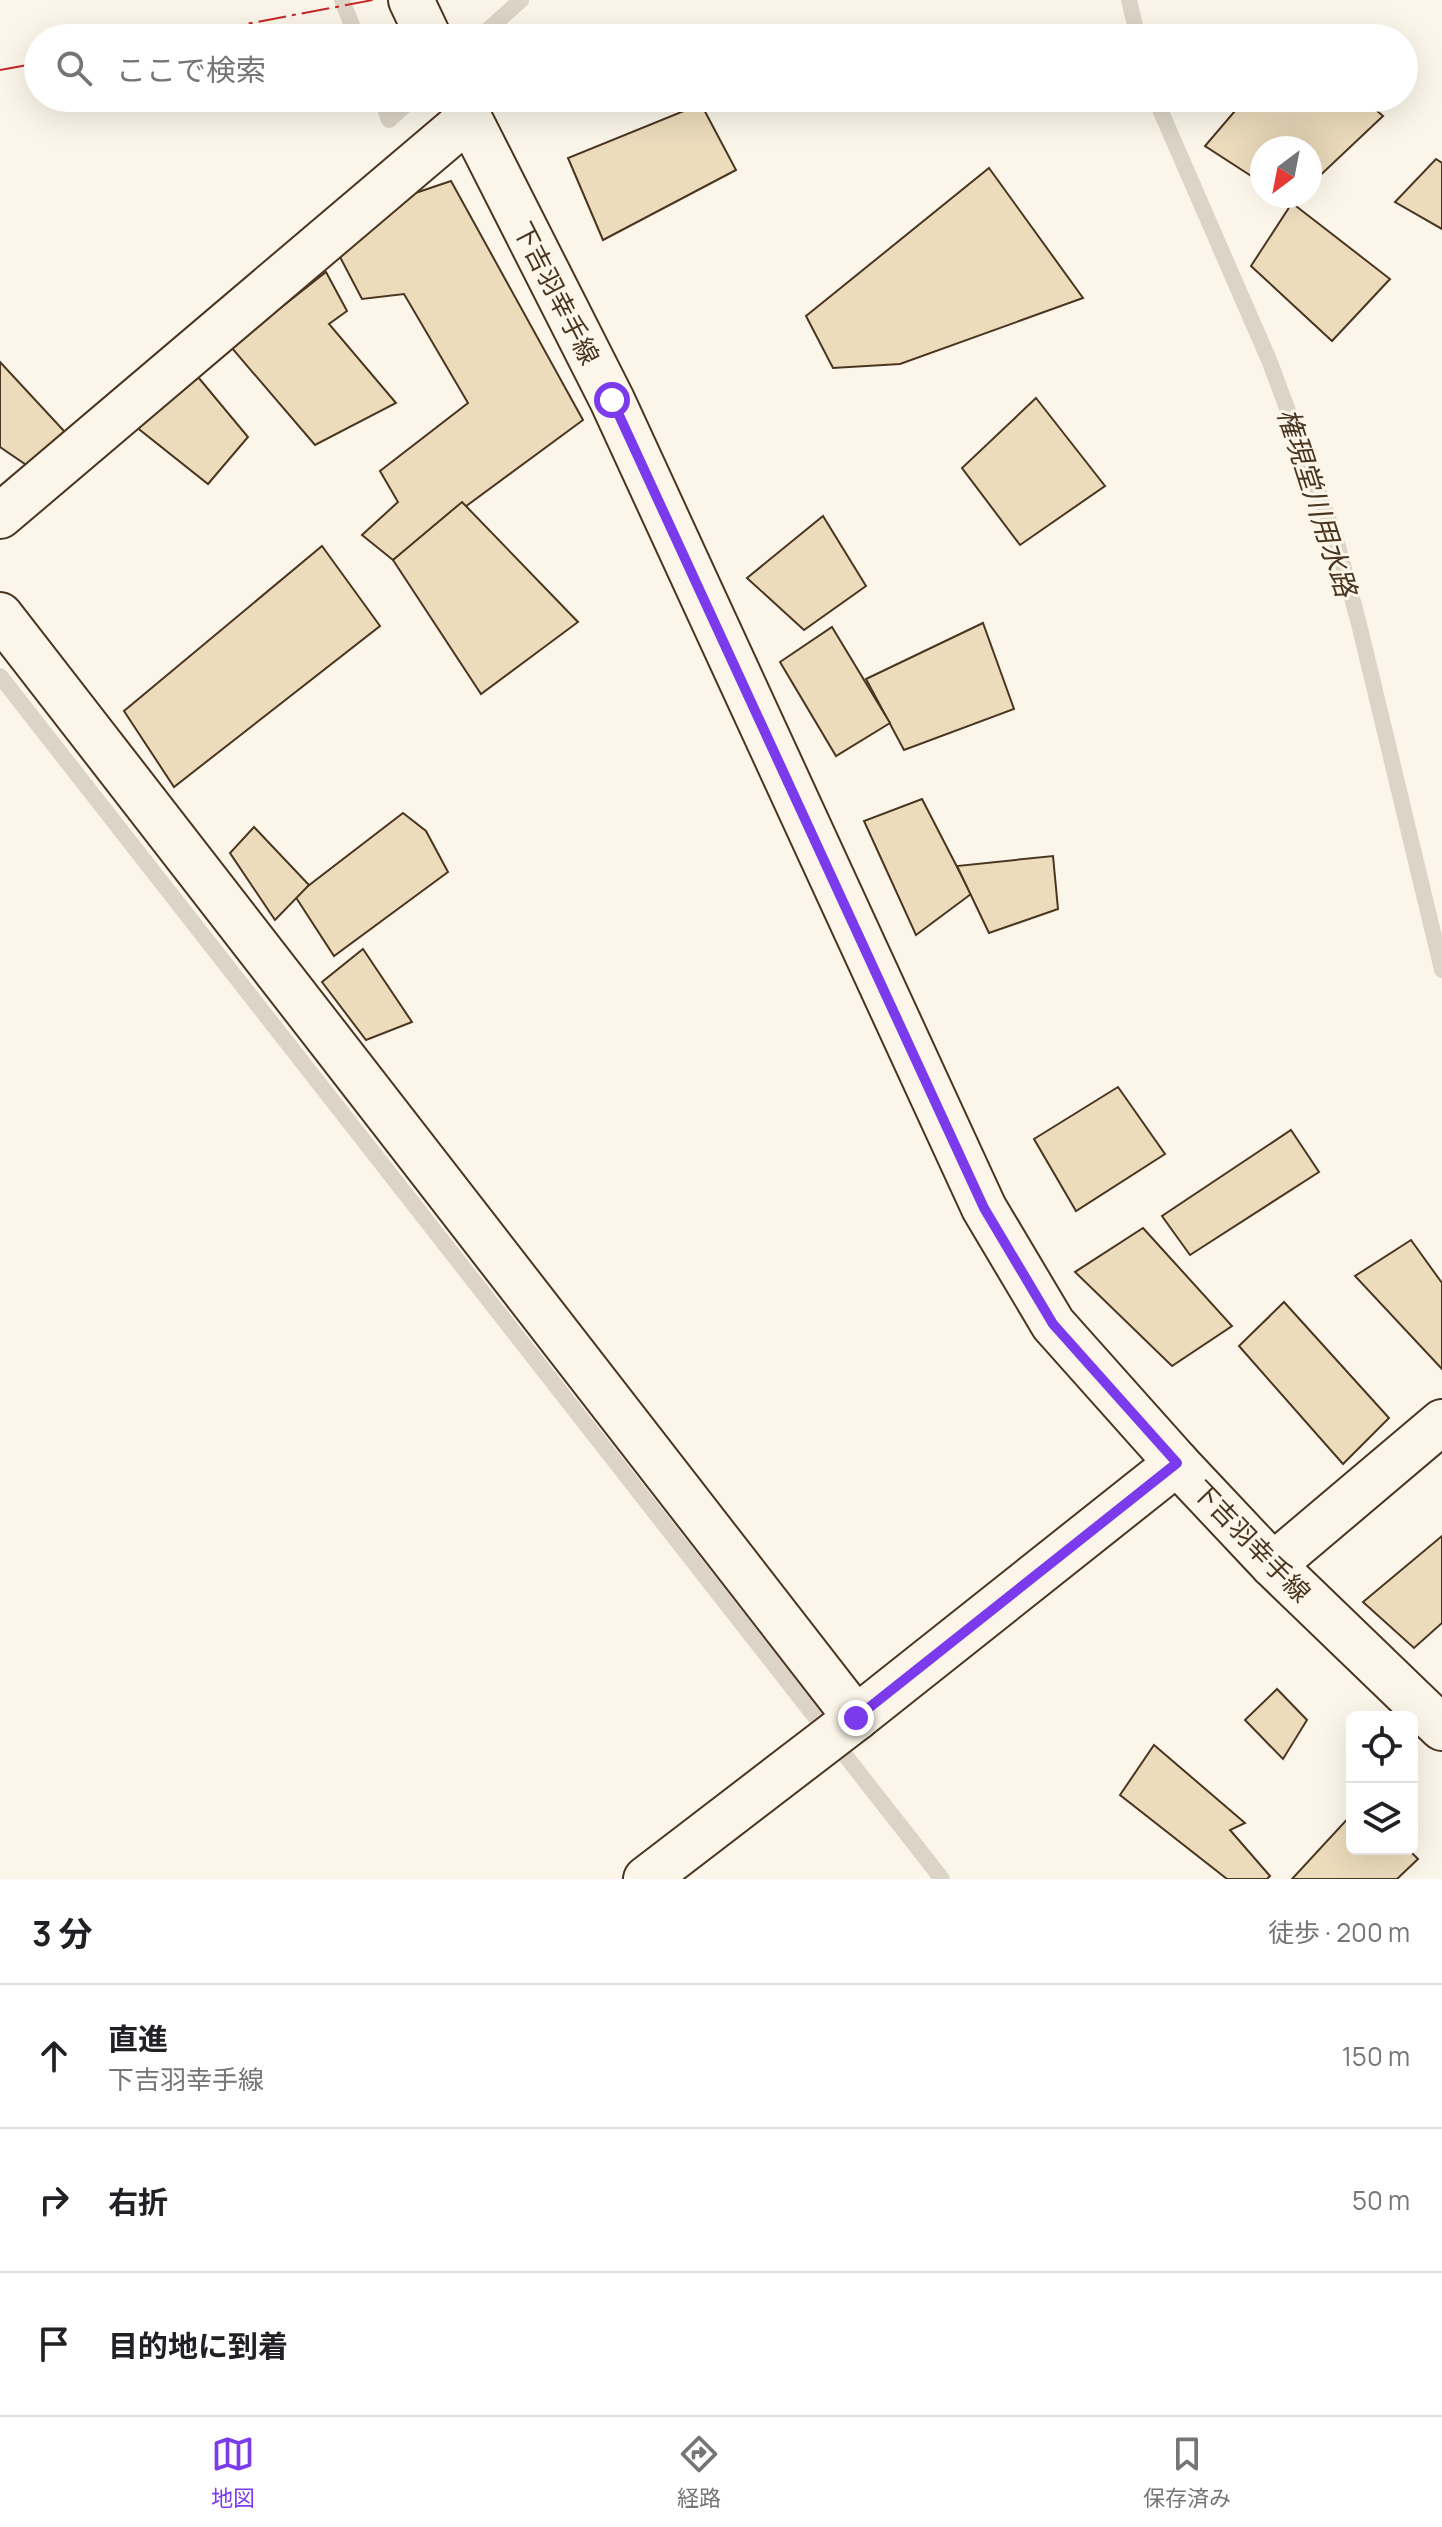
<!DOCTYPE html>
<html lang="ja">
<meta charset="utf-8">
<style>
:root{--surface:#fff;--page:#f6f6f6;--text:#202124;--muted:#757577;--line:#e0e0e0;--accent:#7c3aed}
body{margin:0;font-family:Manrope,"Noto Sans JP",sans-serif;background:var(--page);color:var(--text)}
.controls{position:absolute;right:24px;bottom:24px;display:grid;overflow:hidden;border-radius:12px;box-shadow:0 8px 32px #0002}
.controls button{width:72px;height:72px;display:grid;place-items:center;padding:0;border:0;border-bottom:2px solid var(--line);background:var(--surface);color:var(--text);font:40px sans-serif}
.compass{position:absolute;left:1250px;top:136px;width:72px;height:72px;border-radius:50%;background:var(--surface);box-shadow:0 8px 32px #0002;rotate:212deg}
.stop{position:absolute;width:24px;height:24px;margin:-18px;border:6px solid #7c3aed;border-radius:50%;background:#fff}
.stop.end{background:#7c3aed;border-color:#fff;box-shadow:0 2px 8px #0008}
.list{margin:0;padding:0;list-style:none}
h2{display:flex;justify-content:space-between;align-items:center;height:104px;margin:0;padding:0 32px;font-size:34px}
h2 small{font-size:26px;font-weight:400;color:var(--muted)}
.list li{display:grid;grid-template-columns:52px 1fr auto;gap:24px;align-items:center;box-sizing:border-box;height:144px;padding:0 32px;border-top:2px solid var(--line)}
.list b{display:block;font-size:30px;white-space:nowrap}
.list p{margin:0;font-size:26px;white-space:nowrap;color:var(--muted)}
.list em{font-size:26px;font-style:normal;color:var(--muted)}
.icon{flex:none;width:44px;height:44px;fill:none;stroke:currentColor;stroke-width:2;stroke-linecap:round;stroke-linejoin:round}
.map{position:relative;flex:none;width:1442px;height:1879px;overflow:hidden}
.search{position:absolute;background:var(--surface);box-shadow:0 8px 32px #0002;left:24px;right:24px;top:24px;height:88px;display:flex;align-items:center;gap:20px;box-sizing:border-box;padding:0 28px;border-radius:44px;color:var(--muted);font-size:30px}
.sheet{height:536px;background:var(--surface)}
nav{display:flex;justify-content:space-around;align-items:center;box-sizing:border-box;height:112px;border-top:2px solid var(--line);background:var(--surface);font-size:22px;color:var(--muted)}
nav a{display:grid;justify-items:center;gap:4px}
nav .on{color:var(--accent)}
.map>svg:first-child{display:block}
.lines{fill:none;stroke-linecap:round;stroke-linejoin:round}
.stream{stroke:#dcd4c6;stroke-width:16}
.building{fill:#ecdcbc;stroke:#4a3520;stroke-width:2}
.minor-casing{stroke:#4a3520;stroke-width:48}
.secondary-casing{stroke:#4a3520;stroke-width:48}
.minor{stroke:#fbf6e9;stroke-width:44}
.secondary{stroke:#fbf6e9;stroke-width:44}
.power{stroke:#c62828;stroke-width:2;stroke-dasharray:28 6 4 6;stroke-linecap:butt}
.route{stroke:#7c3aed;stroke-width:10}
.labels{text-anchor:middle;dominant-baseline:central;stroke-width:6;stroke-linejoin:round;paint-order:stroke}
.street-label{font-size:26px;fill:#4a3520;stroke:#fbf6e9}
.water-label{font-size:28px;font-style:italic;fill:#4a3520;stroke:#fbf6e9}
</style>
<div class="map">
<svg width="1442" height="1879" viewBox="0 0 1442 1879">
<rect width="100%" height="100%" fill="#fbf6e9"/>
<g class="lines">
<g class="stream">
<polyline points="342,0 357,38"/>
<polyline points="1129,0 1138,38"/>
<polyline points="479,38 521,0"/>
<polyline points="381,98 389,120 413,98"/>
<polyline points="1155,98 1269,360 1336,539 1359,624 1442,970"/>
<polyline points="0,676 942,1879"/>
</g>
</g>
<g class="building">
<polygon points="1246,98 1362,98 1383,116 1310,185 1310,148 1262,148 1262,183 1205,146"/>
<polygon points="701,104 736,170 603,240 568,158"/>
<polygon points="1436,159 1442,163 1442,229 1395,202"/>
<polygon points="989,168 1083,298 900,364 833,368 806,316"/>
<polygon points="451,181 583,420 393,560 362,535 398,502 380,471 468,403 404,294 362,299 329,236 356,213"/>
<polygon points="1292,203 1390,279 1332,341 1251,266"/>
<polygon points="326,272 347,311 329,324 396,403 315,445 231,347"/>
<polygon points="183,359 248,437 208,484 135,426"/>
<polygon points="0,362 64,431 44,477 0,447"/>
<polygon points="1036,398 1105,486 1020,545 962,468"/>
<polygon points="462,502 578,622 481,694 393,560"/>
<polygon points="823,516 866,586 804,630 747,578"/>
<polygon points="322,546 380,626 174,787 124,711"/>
<polygon points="983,623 1014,709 904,750 866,679"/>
<polygon points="832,627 890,723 836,756 780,662"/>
<polygon points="922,799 971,894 916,935 864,821"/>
<polygon points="403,813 426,831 448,872 334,956 295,896"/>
<polygon points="254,827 309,885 275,920 230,853"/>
<polygon points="1053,856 1058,909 989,933 957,866"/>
<polygon points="363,949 412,1022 366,1040 322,982"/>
<polygon points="1118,1087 1165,1154 1076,1211 1034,1139"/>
<polygon points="1291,1130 1319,1172 1190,1255 1162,1216"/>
<polygon points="1143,1228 1232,1326 1172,1366 1075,1272"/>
<polygon points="1411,1240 1442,1283 1442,1369 1355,1276"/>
<polygon points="1284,1302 1389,1418 1343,1464 1239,1346"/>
<polygon points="1442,1536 1442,1623 1414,1648 1363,1602"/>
<polygon points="1277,1689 1307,1720 1283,1759 1245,1720"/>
<polygon points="1154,1745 1245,1823 1230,1830 1270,1876 1267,1879 1227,1879 1120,1795"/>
<polygon points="1352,1814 1352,1849 1408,1849 1418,1859 1397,1879 1292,1879"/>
</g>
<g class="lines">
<defs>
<g id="minor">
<polyline points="0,516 469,118"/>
<polyline points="0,615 856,1718"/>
<polyline points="1273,1565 1442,1422"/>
<polyline points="646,1879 856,1718 1177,1463"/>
</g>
<g id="secondary">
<polyline points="411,0 429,38"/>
<polyline points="459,98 612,400 984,1208 1053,1324 1177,1463 1273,1565 1442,1728"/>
</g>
</defs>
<use href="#minor" class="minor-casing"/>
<use href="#secondary" class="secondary-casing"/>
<use href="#minor" class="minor"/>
<use href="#secondary" class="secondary"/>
<g class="power">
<polyline points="172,38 373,0"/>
<polyline points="0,70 38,63"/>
</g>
</g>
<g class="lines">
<polyline class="route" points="612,400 984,1208 1053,1324 1177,1463 856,1718"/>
</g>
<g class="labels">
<g class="street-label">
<text transform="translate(557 293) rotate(63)">下吉羽幸手線</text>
<text transform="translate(1252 1541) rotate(46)">下吉羽幸手線</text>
</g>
<g class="water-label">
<text transform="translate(1318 502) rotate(72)">権現堂川用水路</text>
</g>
</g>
</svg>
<div class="controls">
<button><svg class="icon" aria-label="locate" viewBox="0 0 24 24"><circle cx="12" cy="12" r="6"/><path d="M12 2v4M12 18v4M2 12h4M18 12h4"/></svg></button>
<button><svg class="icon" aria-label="layers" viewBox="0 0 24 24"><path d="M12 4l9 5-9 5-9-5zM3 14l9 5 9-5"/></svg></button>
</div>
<svg class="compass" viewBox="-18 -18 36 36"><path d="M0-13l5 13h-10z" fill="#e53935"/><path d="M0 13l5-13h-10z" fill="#757577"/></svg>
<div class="stop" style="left:612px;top:400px"></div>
<div class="stop end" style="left:856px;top:1718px"></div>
<div class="search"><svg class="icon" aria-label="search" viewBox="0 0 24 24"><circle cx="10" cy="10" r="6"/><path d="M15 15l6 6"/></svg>ここで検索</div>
</div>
<section class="sheet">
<h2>3 分<small>徒歩 · 200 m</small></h2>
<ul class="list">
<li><svg class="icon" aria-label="ahead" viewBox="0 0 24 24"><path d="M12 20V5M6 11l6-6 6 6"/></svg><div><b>直進</b><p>下吉羽幸手線</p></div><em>150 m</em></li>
<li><svg class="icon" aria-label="right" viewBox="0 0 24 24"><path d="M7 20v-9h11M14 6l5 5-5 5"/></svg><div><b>右折</b></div><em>50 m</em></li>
<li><svg class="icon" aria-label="arrive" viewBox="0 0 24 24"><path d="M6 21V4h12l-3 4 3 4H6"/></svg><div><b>目的地に到着</b></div></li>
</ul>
</section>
<nav>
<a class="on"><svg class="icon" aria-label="map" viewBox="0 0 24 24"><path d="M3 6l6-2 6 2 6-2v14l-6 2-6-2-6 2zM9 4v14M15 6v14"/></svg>地図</a>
<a><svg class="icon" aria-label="directions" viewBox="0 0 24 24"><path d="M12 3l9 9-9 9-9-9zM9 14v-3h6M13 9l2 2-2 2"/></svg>経路</a>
<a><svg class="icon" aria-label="saved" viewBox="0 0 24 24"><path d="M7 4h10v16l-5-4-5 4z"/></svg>保存済み</a>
</nav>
